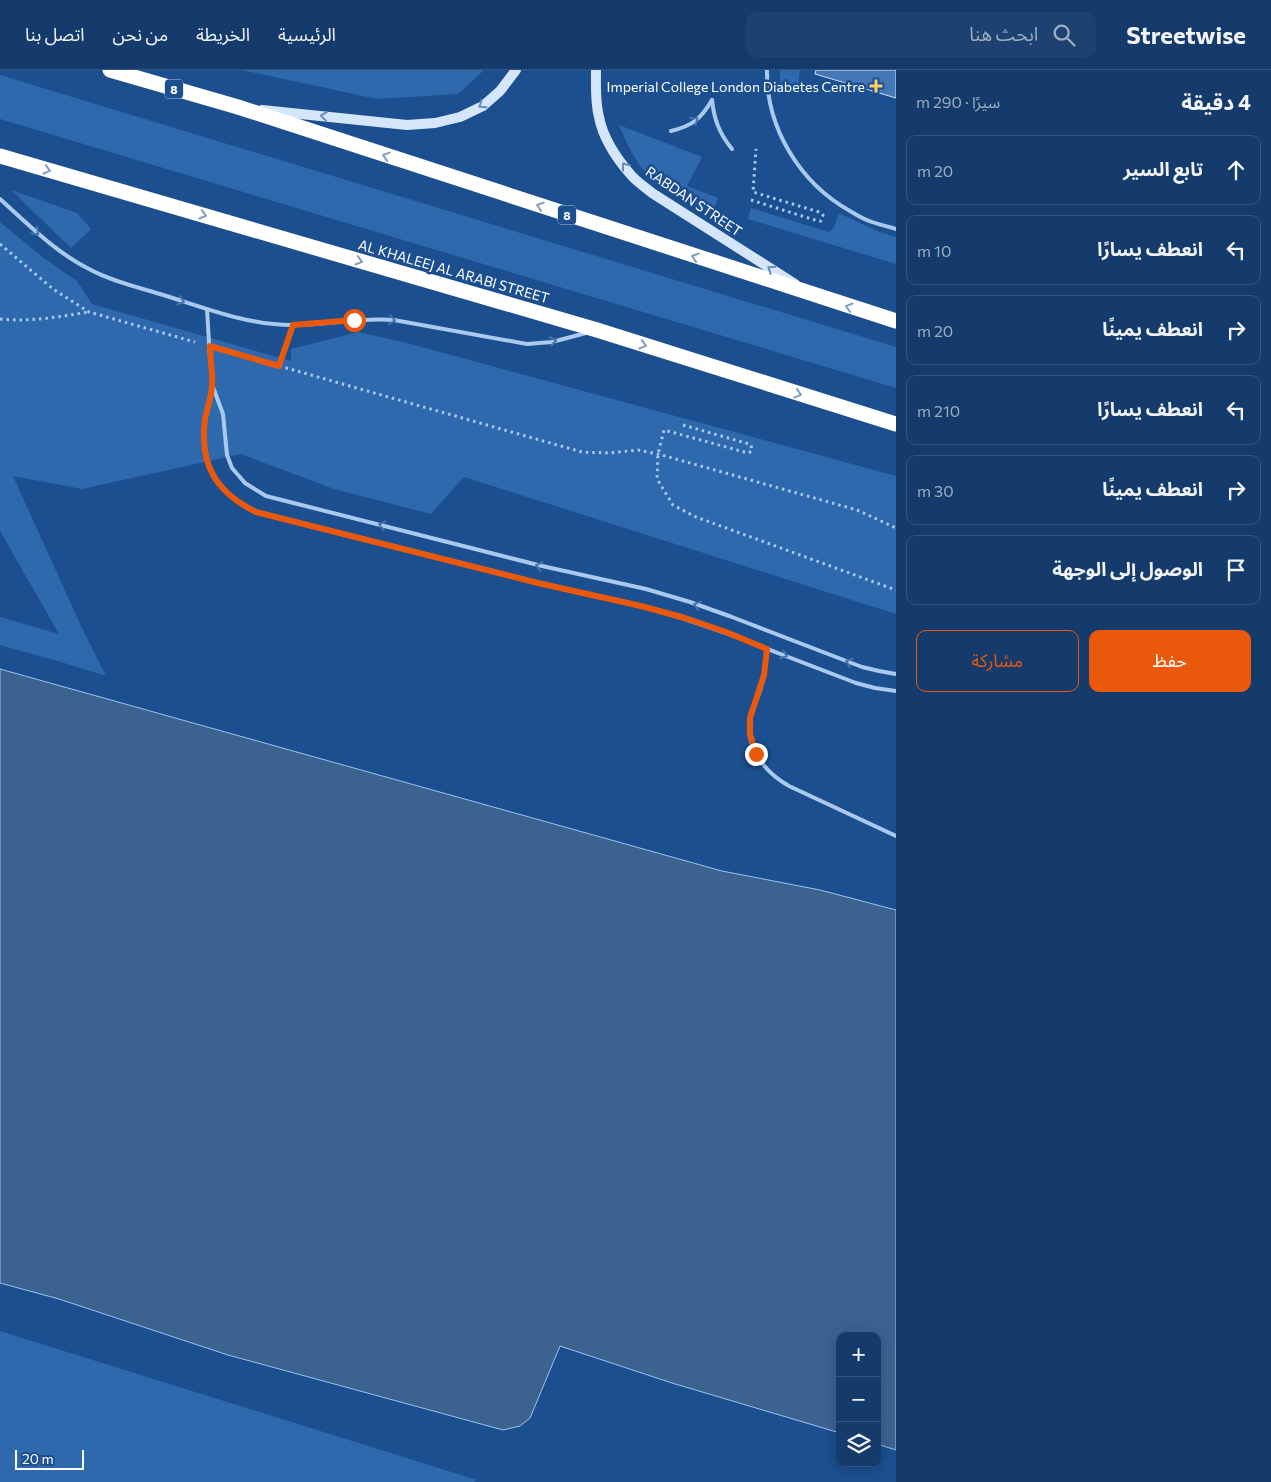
<!DOCTYPE html>
<html lang="ar">
<meta charset="utf-8">
<style>
:root{--surface:#143b6b;--page:#1d4271;--text:#f1f3f6;--muted:#9dadc1;--line:#33557e;--accent:#ea580c}
body{margin:0;font-family:Commissioner,"Noto Sans Arabic",sans-serif;background:var(--page);color:var(--text);direction:rtl}
.controls{position:absolute;right:15px;bottom:15px;display:grid;overflow:hidden;border-radius:10px;box-shadow:0 2px 12px #0003}
.controls button{width:45px;height:45px;display:grid;place-items:center;padding:0;border:0;border-bottom:1px solid var(--line);background:var(--surface);color:var(--text);font:25px sans-serif}
.scale{position:absolute;left:15px;bottom:12px;width:69px;box-sizing:border-box;padding-left:5px;border:2px solid #fff;border-top:0;font-size:14px;line-height:18px;white-space:nowrap;color:#fff;-webkit-text-stroke:4px #1b4f8f;paint-order:stroke}
.stop{position:absolute;width:15px;height:15px;margin:-11px;border:4px solid #ea580c;border-radius:50%;background:#fff}
.stop.end{background:#ea580c;border-color:#fff;box-shadow:0 1px 5px #0008}
.list{margin:0;padding:0;list-style:none}
h2{display:flex;justify-content:space-between;align-items:center;height:65px;margin:0;padding:0 20px;font-size:21px}
h2 small{font-size:16px;font-weight:400;color:var(--muted)}
.list li{display:grid;grid-template-columns:32px 1fr auto;gap:15px;align-items:center;box-sizing:border-box;height:70px;margin:0 10px 10px;padding:0 10px;border:1px solid var(--line);border-radius:10px}
.list b{display:block;font-size:19px;white-space:nowrap}
.list em{font-size:16px;font-style:normal;color:var(--muted)}
.actions{display:flex;gap:10px;padding:15px 20px}
.actions a{flex:1;padding:11px 0;border:1px solid var(--accent);border-radius:10px;text-align:center;font-size:18px;color:var(--accent)}
.actions .main{background:var(--accent);color:#fff}
.icon{flex:none;width:28px;height:28px;fill:none;stroke:currentColor;stroke-width:2;stroke-linecap:round;stroke-linejoin:round}
.map{position:relative;flex:none;width:896px;height:1412px;overflow:hidden;direction:ltr}
header{display:flex;align-items:center;gap:30px;box-sizing:border-box;height:70px;padding:0 25px;background:var(--surface);border-bottom:1px solid var(--line)}
header strong{font-size:24px}
nav{display:flex;gap:28px;margin-inline-start:auto;font-size:18px}
.search{width:350px;height:45px;background:var(--page);display:flex;align-items:center;gap:12px;box-sizing:border-box;padding:0 18px;border-radius:10px;color:var(--muted);font-size:19px}
main{display:flex}
aside{flex:1;background:var(--surface)}
.map>svg:first-child{display:block}
.green{fill:#2e69ad}
.water{fill:#3c6290;stroke:#9cc4f0}
.building{fill:#4478b7;stroke:#cfe3fa}
.lines{fill:none;stroke-linecap:round;stroke-linejoin:round}
.path{stroke:#a9c9ee;stroke-width:3;stroke-dasharray:2.5 4;stroke-linecap:butt}
.lane{stroke:#a9c9ee;stroke-width:4}
.secondary{stroke:#d6e6fa;stroke-width:10}
.highway{stroke:#fff;stroke-width:15}
.oneway{stroke:#668bba}
.oneway2{stroke:#4674ac}
.oneway3{stroke:#829ec1}
.route{stroke:#ea580c;stroke-width:6}
.poi-dot{fill:#ffd166;stroke:#1b4f8f;stroke-width:2}
.labels{text-anchor:middle;dominant-baseline:central;stroke-width:5;stroke-linejoin:round;paint-order:stroke}
.shield{fill:#1b4f8f;stroke:#bbcadd;stroke-width:1}
.shield-label{font-size:12px;font-weight:bold;fill:#fff}
.poi-label{font-size:14px;fill:#fff;stroke:#1b4f8f;text-anchor:end}
.street-label{font-size:14px;fill:#fff;stroke:#1b4f8f}
</style>
<header>
<strong>Streetwise</strong>
<div class="search"><svg class="icon" aria-label="search" viewBox="0 0 24 24"><circle cx="10" cy="10" r="6"/><path d="M15 15l6 6"/></svg>ابحث هنا</div>
<nav><a>الرئيسية</a><a>الخريطة</a><a>من نحن</a><a>اتصل بنا</a></nav>
</header>
<main>
<aside>
<h2>4 دقيقة<small>سيرًا · 290 m</small></h2>
<ul class="list">
<li><svg class="icon" aria-label="ahead" viewBox="0 0 24 24"><path d="M12 20V5M6 11l6-6 6 6"/></svg><div><b>تابع السير</b></div><em>20 m</em></li>
<li><svg class="icon" aria-label="left" viewBox="0 0 24 24"><path d="M17 20v-9H6M10 6l-5 5 5 5"/></svg><div><b>انعطف يسارًا</b></div><em>10 m</em></li>
<li><svg class="icon" aria-label="right" viewBox="0 0 24 24"><path d="M7 20v-9h11M14 6l5 5-5 5"/></svg><div><b>انعطف يمينًا</b></div><em>20 m</em></li>
<li><svg class="icon" aria-label="left" viewBox="0 0 24 24"><path d="M17 20v-9H6M10 6l-5 5 5 5"/></svg><div><b>انعطف يسارًا</b></div><em>210 m</em></li>
<li><svg class="icon" aria-label="right" viewBox="0 0 24 24"><path d="M7 20v-9h11M14 6l5 5-5 5"/></svg><div><b>انعطف يمينًا</b></div><em>30 m</em></li>
<li><svg class="icon" aria-label="arrive" viewBox="0 0 24 24"><path d="M6 21V4h12l-3 4 3 4H6"/></svg><div><b>الوصول إلى الوجهة</b></div></li>
</ul>
<div class="actions"><a class="main">حفظ</a><a>مشاركة</a></div>
</aside>
<div class="map">
<svg width="896" height="1412" viewBox="0 0 896 1412">
<rect width="100%" height="100%" fill="#1b4f8f"/>
<g class="green">
<polygon points="242,0 484,0 458,24 377,29"/>
<polygon points="780,0 800,0 798,20 780,13"/>
<polygon points="0,5 896,277 896,318 0,49"/>
<path d="M619 55 702 87 687 116 718 128 713 141C696 134 679 129 663 119 641 104 629 79 619 55Z"/>
<polygon points="11,120 77,143 91,159 71,178"/>
<polygon points="751,138 829,162 834,157 839,143 877,161 896,167 896,194 748,149"/>
<polygon points="0,152 45,189 77,211 92,234 291,291 291,279 358,262 407,273 896,406 896,544 464,407 431,444 334,419 241,384 82,419 13,406 82,558 106,606 61,592 0,575 0,547 59,564 0,461"/>
<polygon points="0,1261 477,1410 474,1412 0,1412"/>
</g>
<polygon class="water" points="0,599 722,801 820,820 896,840 896,1380 877,1374 877,1266 840,1266 840,1363 672,1313 560,1276 530,1348 520,1356 503,1360 228,1285 59,1229 0,1213"/>
<polygon class="building" points="816,0 896,0 896,28 815,4"/>
<g class="lines">
<g class="path">
<polyline points="751,130 818,151 821,151 823,145 819,142 753,122 756,79"/>
<polyline points="0,174 53,219 89,242 195,272"/>
<path d="M0 249C30 252 59 247 88 242"/>
<polyline points="223,280 582,382 609,383 638,380 658,384 857,440 896,458"/>
<polyline points="279,296 289,268"/>
<polyline points="683,355 749,374 751,375 752,381 748,383 664,360 658,384 657,409 673,435 696,447 896,520"/>
</g>
<g class="lane">
<path d="M767 0C766 58 800 113 850 141 855 144 861 148 867 150 876 154 886 156 896 159"/>
<path d="M712 30C714 49 719 63 732 79"/>
<path d="M671 61C692 56 701 49 712 30"/>
<path d="M0 129C28 154 55 182 89 199 111 211 137 217 160 224 203 237 246 255 292 255 326 255 360 247 394 250L527 274 552 272 586 263"/>
<path d="M207 239C208 255 209 272 210 289 211 297 213 307 212 315 212 326 207 338 205 349 199 395 216 422 257 442L538 513 641 536 685 549 726 563 856 613 875 618 896 621"/>
<polyline points="213,317 223,344 227,385 232,398 245,413 266,426 542,496 646,519 690,532 732,547 862,597 879,601 896,604"/>
<path d="M767 579C766 593 764 607 760 621 757 630 752 637 750 646 744 676 764 702 789 716L896 766"/>
</g>
<g class="secondary">
<path d="M596 0C596 16 595 32 599 47 603 68 617 89 631 105 637 112 645 117 652 123L795 214"/>
<polyline points="262,40 407,55 435,53 460,47 483,36 500,21 516,0"/>
</g>
<g class="highway">
<polyline points="110,0 238,37 896,251"/>
<polyline points="0,86 597,260 896,354"/>
</g>
</g>
<defs><path id="oneway-chevron" d="M-2-3.5L2.5 0L-2 3.5" fill="none" stroke-width="1.6" stroke-linecap="round" stroke-linejoin="round" transform="scale(1.25)"/></defs>
<g class="oneway">
<use href="#oneway-chevron" transform="translate(482 35) rotate(146)"/>
<use href="#oneway-chevron" transform="translate(324 46) rotate(-174)"/>
<use href="#oneway-chevron" transform="translate(625 96) rotate(-127)"/>
<use href="#oneway-chevron" transform="translate(771 199) rotate(-147)"/>
</g>
<g class="oneway2">
<use href="#oneway-chevron" transform="translate(695 50) rotate(-36)"/>
<use href="#oneway-chevron" transform="translate(36 162) rotate(43)"/>
<use href="#oneway-chevron" transform="translate(181 231) rotate(17)"/>
<use href="#oneway-chevron" transform="translate(392 250) rotate(7)"/>
<use href="#oneway-chevron" transform="translate(553 271) rotate(-10)"/>
<use href="#oneway-chevron" transform="translate(382 455) rotate(-166)"/>
<use href="#oneway-chevron" transform="translate(539 496) rotate(-166)"/>
<use href="#oneway-chevron" transform="translate(697 535) rotate(-161)"/>
<use href="#oneway-chevron" transform="translate(784 585) rotate(21)"/>
<use href="#oneway-chevron" transform="translate(849 592) rotate(-159)"/>
</g>
<g class="oneway3">
<use href="#oneway-chevron" transform="translate(386 86) rotate(-162)"/>
<use href="#oneway-chevron" transform="translate(47 100) rotate(16)"/>
<use href="#oneway-chevron" transform="translate(540 136) rotate(-162)"/>
<use href="#oneway-chevron" transform="translate(203 145) rotate(16)"/>
<use href="#oneway-chevron" transform="translate(695 187) rotate(-162)"/>
<use href="#oneway-chevron" transform="translate(359 191) rotate(16)"/>
<use href="#oneway-chevron" transform="translate(849 237) rotate(-163)"/>
<use href="#oneway-chevron" transform="translate(643 275) rotate(17)"/>
<use href="#oneway-chevron" transform="translate(798 324) rotate(17)"/>
</g>
<g class="lines">
<path class="route" d="M354 250 293 255 279 296 210 276C210 289 213 302 212 315 212 326 207 338 205 349 199 395 216 422 256 442L538 513 641 536 685 548 726 562 767 579 764 605 750 648V664L756 684"/>
</g>
<path class="poi-dot" d="M873.5 8.5h5v5h5v5h-5v5h-5v-5h-5v-5h5z"/>
<g class="labels">
<g class="shield">
<rect x="165" y="9.5" width="18" height="19" rx="4"/>
<rect x="558" y="135.5" width="18" height="19" rx="4"/>
</g>
<g class="shield-label">
<text x="174" y="19">8</text>
<text x="567" y="145">8</text>
</g>
<g class="poi-label">
<text x="865" y="16">Imperial College London Diabetes Centre</text>
</g>
<g class="street-label">
<text transform="translate(694 131) rotate(34)">RABDAN STREET</text>
<text transform="translate(454 201) rotate(16)">AL KHALEEJ AL ARABI STREET</text>
</g>
</g>
</svg>
<div class="controls">
<button>+</button>
<button>−</button>
<button><svg class="icon" aria-label="layers" viewBox="0 0 24 24"><path d="M12 4l9 5-9 5-9-5zM3 14l9 5 9-5"/></svg></button>
</div>
<div class="scale">20 m</div>
<div class="stop" style="left:354px;top:250px"></div>
<div class="stop end" style="left:756px;top:684px"></div>
</div>
</main>
